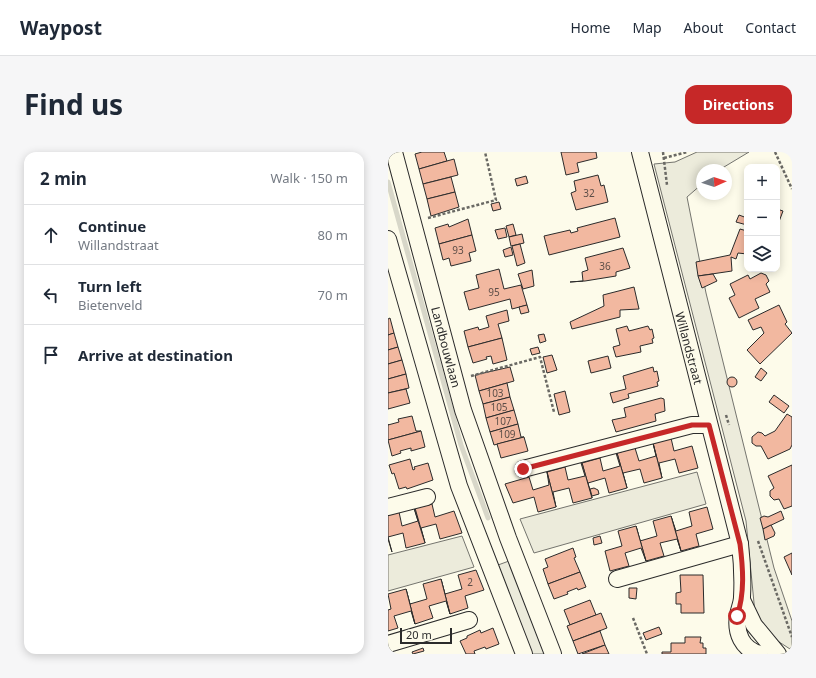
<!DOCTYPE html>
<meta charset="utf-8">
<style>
:root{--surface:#fff;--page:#f6f6f7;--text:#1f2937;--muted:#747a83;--line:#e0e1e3;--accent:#c62828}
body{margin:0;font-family:"Noto Sans",sans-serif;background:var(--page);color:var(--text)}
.controls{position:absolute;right:12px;top:12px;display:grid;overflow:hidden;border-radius:8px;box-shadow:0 2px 10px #0003}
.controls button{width:36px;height:36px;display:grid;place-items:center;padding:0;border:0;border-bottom:1px solid var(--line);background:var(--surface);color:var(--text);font:20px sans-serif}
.compass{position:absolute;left:308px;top:12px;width:36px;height:36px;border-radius:50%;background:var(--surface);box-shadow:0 2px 10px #0003;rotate:87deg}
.scale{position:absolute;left:12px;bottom:10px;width:52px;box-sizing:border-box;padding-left:4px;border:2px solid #2b2b2b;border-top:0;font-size:11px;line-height:14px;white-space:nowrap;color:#2b2b2b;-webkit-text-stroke:3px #fdfbea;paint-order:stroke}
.stop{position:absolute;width:12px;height:12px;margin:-9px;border:3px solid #c62828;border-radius:50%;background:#fff}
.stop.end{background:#c62828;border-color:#fff;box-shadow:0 1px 4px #0008}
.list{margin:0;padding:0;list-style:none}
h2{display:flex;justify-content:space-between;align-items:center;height:52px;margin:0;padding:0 16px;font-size:17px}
h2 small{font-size:13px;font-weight:400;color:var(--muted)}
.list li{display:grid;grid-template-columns:26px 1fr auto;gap:12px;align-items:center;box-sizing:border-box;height:60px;padding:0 16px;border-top:1px solid var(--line)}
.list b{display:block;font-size:15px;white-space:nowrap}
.list p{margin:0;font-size:13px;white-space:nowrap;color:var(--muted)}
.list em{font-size:13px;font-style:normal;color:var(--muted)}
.icon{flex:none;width:22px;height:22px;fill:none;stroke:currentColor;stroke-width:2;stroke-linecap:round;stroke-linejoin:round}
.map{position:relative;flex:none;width:404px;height:502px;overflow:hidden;border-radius:12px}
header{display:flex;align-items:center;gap:24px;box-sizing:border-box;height:56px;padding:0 20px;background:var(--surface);border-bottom:1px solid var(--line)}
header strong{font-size:19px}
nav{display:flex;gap:22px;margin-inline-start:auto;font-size:14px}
.intro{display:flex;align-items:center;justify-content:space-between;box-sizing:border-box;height:96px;padding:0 24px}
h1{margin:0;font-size:28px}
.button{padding:10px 18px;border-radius:12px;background:var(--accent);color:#fff;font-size:14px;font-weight:700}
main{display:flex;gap:24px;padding:0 24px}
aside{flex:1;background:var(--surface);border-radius:12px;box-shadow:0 2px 10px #0003}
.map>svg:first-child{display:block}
.green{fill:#ecebdb;stroke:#74746e}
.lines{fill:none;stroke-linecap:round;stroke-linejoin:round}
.stream{stroke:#d8d7c9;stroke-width:5}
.building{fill:#f2b8a0;stroke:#2b2b2b}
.minor-casing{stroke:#2b2b2b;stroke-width:18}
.path{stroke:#6a6964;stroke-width:2.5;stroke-dasharray:3 2;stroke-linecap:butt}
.minor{stroke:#fdfbea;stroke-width:16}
.route{stroke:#c62828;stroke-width:5}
.labels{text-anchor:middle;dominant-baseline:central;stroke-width:3;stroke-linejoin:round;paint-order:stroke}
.number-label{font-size:10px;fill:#5d4e48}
.street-label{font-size:12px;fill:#2b2b2b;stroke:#fdfbea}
</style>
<header>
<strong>Waypost</strong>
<nav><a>Home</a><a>Map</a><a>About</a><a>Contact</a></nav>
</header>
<div class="intro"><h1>Find us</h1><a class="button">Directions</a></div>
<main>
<aside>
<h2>2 min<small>Walk · 150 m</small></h2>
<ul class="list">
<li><svg class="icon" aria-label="ahead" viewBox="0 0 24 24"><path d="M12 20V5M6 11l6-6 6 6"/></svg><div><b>Continue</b><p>Willandstraat</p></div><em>80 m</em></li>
<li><svg class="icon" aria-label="left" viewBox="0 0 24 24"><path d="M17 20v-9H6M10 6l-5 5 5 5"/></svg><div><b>Turn left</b><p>Bietenveld</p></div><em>70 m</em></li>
<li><svg class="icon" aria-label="arrive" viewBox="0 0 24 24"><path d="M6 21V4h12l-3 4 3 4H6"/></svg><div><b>Arrive at destination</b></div></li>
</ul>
</aside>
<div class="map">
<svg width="404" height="502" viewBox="0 0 404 502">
<rect width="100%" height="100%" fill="#fdfbea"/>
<g class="green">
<polygon points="309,0 361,0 331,18 314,18 314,32 299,45 318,141 386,416 404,469 404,494 402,497 385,486 367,461 358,369 266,12 287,10"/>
<polygon points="309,320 318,352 146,401 132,367"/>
<polygon points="74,384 86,415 0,439 0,403"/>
<polygon points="121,409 157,502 144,502 110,413"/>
</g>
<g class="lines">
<polyline class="stream" points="0,30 73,293 100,366"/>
</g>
<g class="building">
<polygon points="34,0 56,0 59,9 31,17 27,2"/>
<polygon points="173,0 208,0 209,6 189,11 191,20 178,23"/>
<polygon points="66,7 70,23 35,32 31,17"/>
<polygon points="210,23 213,34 216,33 220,50 188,58 183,41 188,39 186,29"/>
<polygon points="138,24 140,31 129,34 127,27"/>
<polygon points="63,25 67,40 39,47 35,32"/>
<polygon points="67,40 71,55 43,64 39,47"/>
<polygon points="111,50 113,57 105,59 103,52"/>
<polygon points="389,57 395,59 389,75"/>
<polygon points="351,63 359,66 359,73 348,70"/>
<polygon points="227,66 232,85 161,103 156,84 182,78 183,81 190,79 189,76"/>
<polygon points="80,67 84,83 51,92 47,76 60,72 61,75"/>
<polygon points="125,72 128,83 121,85 118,74"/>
<polygon points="117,76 119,85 110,87 107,78"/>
<polygon points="352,77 359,79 359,102 350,101 348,107 343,105 344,119 310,124 308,110 342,103"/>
<polygon points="134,82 136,91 123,94 121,85"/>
<polygon points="84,83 88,99 81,101 83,109 63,114 61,106 55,108 51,92"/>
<polygon points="132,92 137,111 129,114 124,94"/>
<polygon points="123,95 125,103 117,105 115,98"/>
<polygon points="235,96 242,116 228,120 228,124 197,129 182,130 195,129 194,120 200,118 197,106"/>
<polygon points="111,117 116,137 133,133 139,153 124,157 122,147 81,158 76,140 91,136 88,123"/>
<polygon points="144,118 146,134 135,137 130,122"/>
<polygon points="373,121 378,123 381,129 378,132 382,140 367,147 371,156 351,166 341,146 347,143 342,132 360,123 362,127"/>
<polygon points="325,122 329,129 314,136 310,124"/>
<polygon points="246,135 251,157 232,158 232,165 184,177 182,170 216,154 215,143"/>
<polygon points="139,153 141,160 133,162 131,155"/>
<polygon points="391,153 399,170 397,172 404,181 372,212 359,198 376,181 373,175 365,178 360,168"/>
<polygon points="119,158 121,169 110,172 114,186 80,195 76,179 90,175 91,178 101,175 98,164"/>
<polygon points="2,166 6,181 0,183 0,167"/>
<polygon points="239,174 241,179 260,174 262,178 264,177 266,186 264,187 265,191 252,194 253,200 228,205 225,195 232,193 228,177"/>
<polygon points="6,181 10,195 0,198 0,183"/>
<polygon points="156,182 158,189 152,191 150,183"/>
<polygon points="114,186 119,208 105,212 103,204 98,205 99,207 85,211 80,195"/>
<polygon points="10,195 14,208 0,212 0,198"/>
<polygon points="150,195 152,201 144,203 142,197"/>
<polygon points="164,203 169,218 159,221 155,205"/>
<polygon points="220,204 223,216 203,221 200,209"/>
<polygon points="14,208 18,222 0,227 0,212"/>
<polygon points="122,215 126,229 91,239 87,223"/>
<polygon points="265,215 266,220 269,219 271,229 269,230 270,234 240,242 241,246 225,251 222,241 238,237 235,224"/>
<polygon points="373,216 379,221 373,229 367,225"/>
<polygon points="18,222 21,236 0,241 0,227"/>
<circle cx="344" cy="230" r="5"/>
<polygon points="119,231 122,245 95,252 91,239"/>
<polygon points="18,237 22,251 0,257 0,241"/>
<polygon points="177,239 182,260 171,263 166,242"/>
<polygon points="386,243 401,254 396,261 381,250"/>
<polygon points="122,245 126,258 98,266 95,252"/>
<polygon points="273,246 276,247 277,259 267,262 268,269 228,280 224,268 238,265 236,256"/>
<polygon points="126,258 130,272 102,280 98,266"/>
<polygon points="399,262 404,265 404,293 402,297 380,307 373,294 368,294 364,291 364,285 370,280 374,281 377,284 387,279"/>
<polygon points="24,264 28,279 33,279 0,288 0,272 0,273 11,270 10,267"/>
<polygon points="130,272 133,285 136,285 106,293 102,280"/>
<polygon points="33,279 37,295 23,299 23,296 12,299 13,301 4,304 0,288"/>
<polygon points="136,285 140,299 113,306 109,292"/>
<polygon points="283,286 286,299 304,294 310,316 291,321 287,307 271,311 274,326 265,291"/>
<polygon points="265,291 274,326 256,331 252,317 235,321 239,336 229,301 247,296 251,309 268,304"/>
<polygon points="228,301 229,301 239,336 221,341 217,326 200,331 204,346 194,311 212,306 215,319 232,314"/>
<polygon points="22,307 25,318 27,317 26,315 40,311 45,328 19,337 18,335 11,337 6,321 4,322 1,313"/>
<polygon points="193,311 194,311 204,346 185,351 181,336 165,340 168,355 159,320 177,315 180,328 197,324"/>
<polygon points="404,313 404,354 396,357 391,347 386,348 382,344 382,339 386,336 380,324"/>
<polygon points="159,320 168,355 150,360 146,345 125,351 117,332 141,325 145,338 161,333"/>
<polygon points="206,336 210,338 211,342 204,344 202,337"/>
<polygon points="44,352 47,365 66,359 74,381 52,387 48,372 33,376 37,391 27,356"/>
<polygon points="319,355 325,377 308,382 311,394 293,399 283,364 288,379 304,374 301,360"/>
<polygon points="26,356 37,391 18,396 15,381 0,385 4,400 0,387 0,363 11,360 14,374 30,369"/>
<polygon points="393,359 396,367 375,377 372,366 376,364 380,365"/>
<polygon points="283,364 293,399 289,387 272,391 276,404 258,409 248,374 252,389 269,384 265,369"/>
<polygon points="383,373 387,381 386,384 377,388 375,377"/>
<polygon points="248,374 258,409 253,396 237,401 241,414 222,419 217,399 234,394 230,379"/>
<polygon points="212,384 214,391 206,393 205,386"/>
<polygon points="185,396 188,405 186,406 192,420 160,432 155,417 160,415 157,407"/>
<polygon points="404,401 404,423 396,405"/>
<polygon points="88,418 96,438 77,444 80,456 62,462 53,427 57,442 74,437 70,423"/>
<polygon points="192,420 198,435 190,438 189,436 179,440 180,442 166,447 160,432"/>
<polygon points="292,423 315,423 316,461 293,461 293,452 288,452 288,441 293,440"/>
<polygon points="53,427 62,462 58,449 41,454 45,466 27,472 18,437 22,452 39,447 35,432"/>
<polygon points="241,436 249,436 248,447 241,446"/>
<polygon points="18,437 27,472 23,459 6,464 10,476 0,479 0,458 3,457 0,442"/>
<polygon points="202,448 208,463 182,473 176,458"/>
<polygon points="213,461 219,476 185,489 179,474"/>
<polygon points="271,475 274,482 258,488 255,481"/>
<polygon points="105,476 111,492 98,497 97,495 86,499 87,502 78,502 72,489 79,486 79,484 92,478 93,481"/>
<polygon points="212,479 217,493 190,502 185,489"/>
<polygon points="297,485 313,485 312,491 315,491 315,496 318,496 318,502 274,502 274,500 283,500 283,491 297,491"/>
<polygon points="217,493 221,502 194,502"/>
<polygon points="35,496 36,499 25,502 24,500"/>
</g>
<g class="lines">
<defs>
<g id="minor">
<polyline points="6,0 75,258 120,386 165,502"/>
<path d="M252 0 352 392C354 409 355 427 354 445 354 451 351 457 350 463 347 481 354 497 372 502"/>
<polyline points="0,87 71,334 136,502"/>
<polyline points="135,317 304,273 321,273"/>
<polyline points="0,355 39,345"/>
<polyline points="229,427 352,392"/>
<polyline points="354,448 366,473 390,502"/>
<polyline points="0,492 81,468"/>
</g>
</defs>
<use href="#minor" class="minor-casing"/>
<g class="path">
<polyline points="275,0 279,33"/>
<polyline points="387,0 404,37"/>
<polyline points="276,6 299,0"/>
<polyline points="40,66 108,48 97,0"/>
<polyline points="83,224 152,205 166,260"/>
<polyline points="338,263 341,273"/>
<polyline points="370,389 404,485"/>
<polyline points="245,466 259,502"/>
</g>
<use href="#minor" class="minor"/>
</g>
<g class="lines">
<path class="route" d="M135 317 304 273H321L352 392C355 416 357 441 349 464"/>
</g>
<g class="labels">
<g class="number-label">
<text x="201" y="41">32</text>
<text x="70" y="98">93</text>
<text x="217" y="114">36</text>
<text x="106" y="140">95</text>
<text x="107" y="241">103</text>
<text x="111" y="255">105</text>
<text x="115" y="269">107</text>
<text x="119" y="282">109</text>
<text x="82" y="430">2</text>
</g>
<g class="street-label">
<text transform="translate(58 195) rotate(75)">Landbouwlaan</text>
<text transform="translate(301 196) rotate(75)">Willandstraat</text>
</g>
</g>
</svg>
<div class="controls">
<button>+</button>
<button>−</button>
<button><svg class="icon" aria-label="layers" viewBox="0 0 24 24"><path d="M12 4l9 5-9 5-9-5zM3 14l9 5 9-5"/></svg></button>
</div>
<svg class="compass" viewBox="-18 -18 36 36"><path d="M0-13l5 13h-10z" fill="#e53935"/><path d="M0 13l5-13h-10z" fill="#747a83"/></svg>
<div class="scale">20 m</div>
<div class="stop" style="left:349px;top:464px"></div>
<div class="stop end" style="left:135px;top:317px"></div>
</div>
</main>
